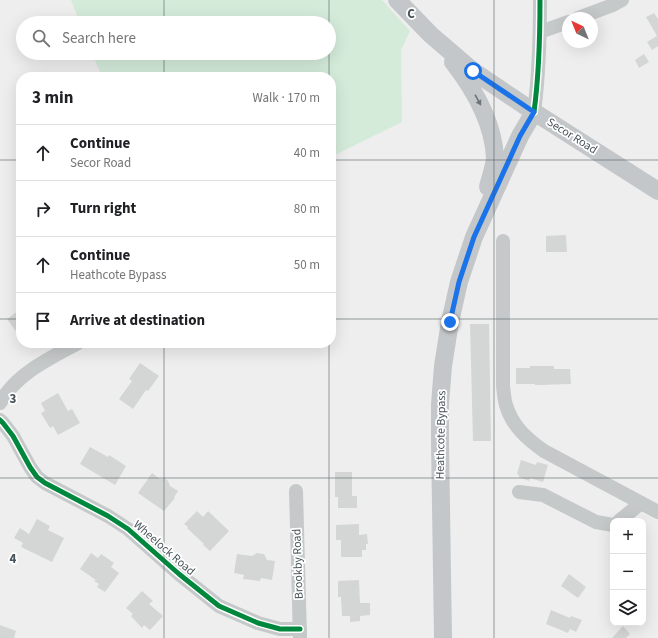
<!DOCTYPE html>
<meta charset="utf-8">
<style>
:root{--surface:#fff;--page:#f6f6f6;--text:#202124;--muted:#757577;--line:#e0e0e0}
body{margin:0;font-family:"Source Sans 3",sans-serif;background:var(--page);color:var(--text)}
.controls{position:absolute;right:12px;bottom:12px;display:grid;overflow:hidden;border-radius:8px;box-shadow:0 4px 16px #0002}
.controls button{width:36px;height:36px;display:grid;place-items:center;padding:0;border:0;border-bottom:1px solid var(--line);background:var(--surface);color:var(--text);font:20px sans-serif}
.compass{position:absolute;left:562px;top:12px;width:36px;height:36px;border-radius:50%;background:var(--surface);box-shadow:0 4px 16px #0002;rotate:317deg}
.stop{position:absolute;width:12px;height:12px;margin:-9px;border:3px solid #1a73e8;border-radius:50%;background:#fff}
.stop.end{background:#1a73e8;border-color:#fff;box-shadow:0 1px 4px #0008}
.list{margin:0;padding:0;list-style:none}
h2{display:flex;justify-content:space-between;align-items:center;height:52px;margin:0;padding:0 16px;font-size:17px}
h2 small{font-size:13px;font-weight:400;color:var(--muted)}
.list li{display:grid;grid-template-columns:26px 1fr auto;gap:12px;align-items:center;box-sizing:border-box;height:56px;padding:0 16px;border-top:1px solid var(--line)}
.list b{display:block;font-size:15px;white-space:nowrap}
.list p{margin:0;font-size:13px;white-space:nowrap;color:var(--muted)}
.list em{font-size:13px;font-style:normal;color:var(--muted)}
.icon{flex:none;width:22px;height:22px;fill:none;stroke:currentColor;stroke-width:2;stroke-linecap:round;stroke-linejoin:round}
.map{position:relative;flex:none;width:658px;height:638px;overflow:hidden}
.search{position:absolute;background:var(--surface);box-shadow:0 4px 16px #0002;left:16px;top:16px;width:320px;height:44px;display:flex;align-items:center;gap:10px;box-sizing:border-box;padding:0 14px;border-radius:22px;color:var(--muted);font-size:15px}
.panel{position:absolute;background:var(--surface);box-shadow:0 4px 16px #0002;left:16px;top:72px;width:320px;height:276px;border-radius:16px}
.map>svg:first-child{display:block}
.green{fill:#d4ebda}
.building{fill:#d4d6d6}
.lines{fill:none;stroke-linecap:round;stroke-linejoin:round}
.minor{stroke:#c6c9c9;stroke-width:14}
.major{stroke:#c4c7c9;stroke-width:18}
.cycleway-casing{stroke:#fff;stroke-width:8}
.cycleway{stroke:#00873e;stroke-width:5}
.oneway{fill:#6c767a}
.route{stroke:#1a73e8;stroke-width:5}
.grid{fill:none;stroke:#475358;stroke-width:1;stroke-opacity:0.55}
.labels{text-anchor:middle;dominant-baseline:central;stroke-width:3.5;stroke-linejoin:round;paint-order:stroke}
.street-label{font-size:12px;fill:#475358;stroke:#fff}
.grid-label{font-size:13px;text-anchor:middle;font-weight:bold;fill:#475358;stroke:#fff;stroke-width:3.5;stroke-linejoin:round;paint-order:stroke}
</style>
<div class="map">
<svg width="658" height="638" viewBox="0 0 658 638">
<rect width="100%" height="100%" fill="#eee"/>
<polygon class="green" points="71,0 382,0 410,31 401,50 402,122 331,157 331,77 102,77 92,53 329,53 329,23 80,23"/>
<g class="building">
<polygon points="654,13 658,19 658,46 652,50 647,42 657,36 646,17"/>
<polygon points="644,54 649,62 639,68 635,60"/>
<polygon points="566,235 567,252 546,252 546,236"/>
<polygon points="21,309 21,338 7,319"/>
<polygon points="470,324 489,324 491,441 473,441"/>
<polygon points="140,363 159,376 148,391 146,390 133,409 119,399 132,381 129,379"/>
<polygon points="530,366 554,366 554,369 570,369 571,384 539,385 535,385 535,384 516,384 516,368 530,368"/>
<polygon points="58,393 68,411 72,409 80,423 58,435 53,426 50,428 41,413 45,411 41,403"/>
<polygon points="90,447 108,457 109,455 126,466 115,485 80,464"/>
<polygon points="521,460 536,465 537,462 548,465 543,482 530,478 529,481 519,477 519,475 517,474"/>
<polygon points="335,472 352,472 352,496 357,496 357,508 338,508 338,497 335,497"/>
<polygon points="152,473 160,479 165,478 168,481 170,486 178,491 174,497 175,498 164,511 138,493"/>
<polygon points="197,511 203,517 208,511 229,531 210,551 203,545 204,544 187,528 188,527 184,524"/>
<polygon points="37,519 50,526 48,530 64,538 52,562 21,547 23,543 14,538 20,528 29,534"/>
<polygon points="359,524 359,535 367,534 368,544 366,544 366,550 362,550 362,557 341,557 341,540 336,540 336,525"/>
<polygon points="91,553 98,558 101,554 114,563 111,567 119,573 105,592 97,587 99,584 94,581 96,580 80,569"/>
<polygon points="257,553 264,554 267,560 275,561 272,580 261,578 260,581 243,579 244,575 234,573 237,554 252,556"/>
<polygon points="569,574 586,587 578,598 561,586"/>
<polygon points="359,580 360,603 370,603 370,615 360,616 360,621 350,622 350,616 342,616 341,597 338,597 338,581"/>
<polygon points="142,591 153,601 149,604 163,616 150,630 144,625 142,628 131,616 133,614 126,608"/>
<polygon points="551,610 570,618 571,616 582,620 576,632 570,629 568,633 546,624"/>
<polygon points="0,625 16,631 14,638 0,638"/>
<polygon points="623,626 630,634 626,638 612,638"/>
</g>
<g class="lines">
<g class="minor">
<polyline points="578,18 613,5 622,0"/>
<polyline points="540,32 568,22"/>
<path d="M534 112C539 75 540 38 540 0"/>
<path d="M503 241V386C504 392 504 399 506 405 512 426 527 439 544 451L658 512"/>
<path d="M0 403C16 374 50 358 78 343"/>
<polyline points="0,420 3,423 13,436 30,467 37,477 45,483 108,516 128,529 179,574 219,606 258,623 280,629 300,629"/>
<polyline points="296,491 300,638"/>
<polyline points="519,492 543,495 596,522 613,525"/>
<polyline points="619,521 641,503"/>
</g>
<g class="major">
<polyline points="397,0 431,35 473,71 534,112 658,191"/>
<path d="M453 62C474 89 493 121 495 157 495 164 490 179 488 187"/>
<polyline points="443,638 440,441 440,404 443,366 450,322 459,282 474,237 520,136 534,112"/>
</g>
<defs>
<g id="cycleway">
<path d="M534 112C539 75 540 38 540 0"/>
<polyline points="0,420 3,423 13,436 30,467 37,477 45,483 108,516 128,529 179,574 219,606 258,623 280,629 300,629"/>
</g>
</defs>
<use href="#cycleway" class="cycleway-casing"/>
<use href="#cycleway" class="cycleway"/>
</g>
<defs><path id="oneway-solid" d="M-6-.8H1V-3.2L6.5 0L1 3.2V.8H-6Z"/></defs>
<use class="oneway" href="#oneway-solid" transform="translate(478 100) rotate(61)"/>
<g class="lines">
<polyline class="route" points="450,322 459,282 474,237 520,136 534,112 473,71"/>
</g>
<path class="grid" d="M164 0V23M329 0V23M494 0V638M329 23V53M164 53V77M329 53V77M0 160H21M331 160H658M0 319H21M331 319H658M164 343V638M329 343V638M0 478H658"/>
<g class="labels">
<g class="street-label">
<text transform="translate(572 136) rotate(32)">Secor Road</text>
<text transform="translate(441 435) rotate(-89)">Heathcote Bypass</text>
<text transform="translate(164 548) rotate(41)">Wheelock Road</text>
<text transform="translate(298 564) rotate(-92)">Brookby Road</text>
</g>
</g>
<g class="grid-label">
<text x="411" y="18">C</text>
<text x="13" y="403">3</text>
<text x="13" y="563">4</text>
</g>
</svg>
<div class="controls">
<button>+</button>
<button>−</button>
<button><svg class="icon" aria-label="layers" viewBox="0 0 24 24"><path d="M12 4l9 5-9 5-9-5zM3 14l9 5 9-5"/></svg></button>
</div>
<svg class="compass" viewBox="-18 -18 36 36"><path d="M0-13l5 13h-10z" fill="#e53935"/><path d="M0 13l5-13h-10z" fill="#757577"/></svg>
<div class="stop" style="left:473px;top:71px"></div>
<div class="stop end" style="left:450px;top:322px"></div>
<div class="search"><svg class="icon" aria-label="search" viewBox="0 0 24 24"><circle cx="10" cy="10" r="6"/><path d="M15 15l6 6"/></svg>Search here</div>
<section class="panel">
<h2>3 min<small>Walk · 170 m</small></h2>
<ul class="list">
<li><svg class="icon" aria-label="ahead" viewBox="0 0 24 24"><path d="M12 20V5M6 11l6-6 6 6"/></svg><div><b>Continue</b><p>Secor Road</p></div><em>40 m</em></li>
<li><svg class="icon" aria-label="right" viewBox="0 0 24 24"><path d="M7 20v-9h11M14 6l5 5-5 5"/></svg><div><b>Turn right</b></div><em>80 m</em></li>
<li><svg class="icon" aria-label="ahead" viewBox="0 0 24 24"><path d="M12 20V5M6 11l6-6 6 6"/></svg><div><b>Continue</b><p>Heathcote Bypass</p></div><em>50 m</em></li>
<li><svg class="icon" aria-label="arrive" viewBox="0 0 24 24"><path d="M6 21V4h12l-3 4 3 4H6"/></svg><div><b>Arrive at destination</b></div></li>
</ul>
</section>
</div>
